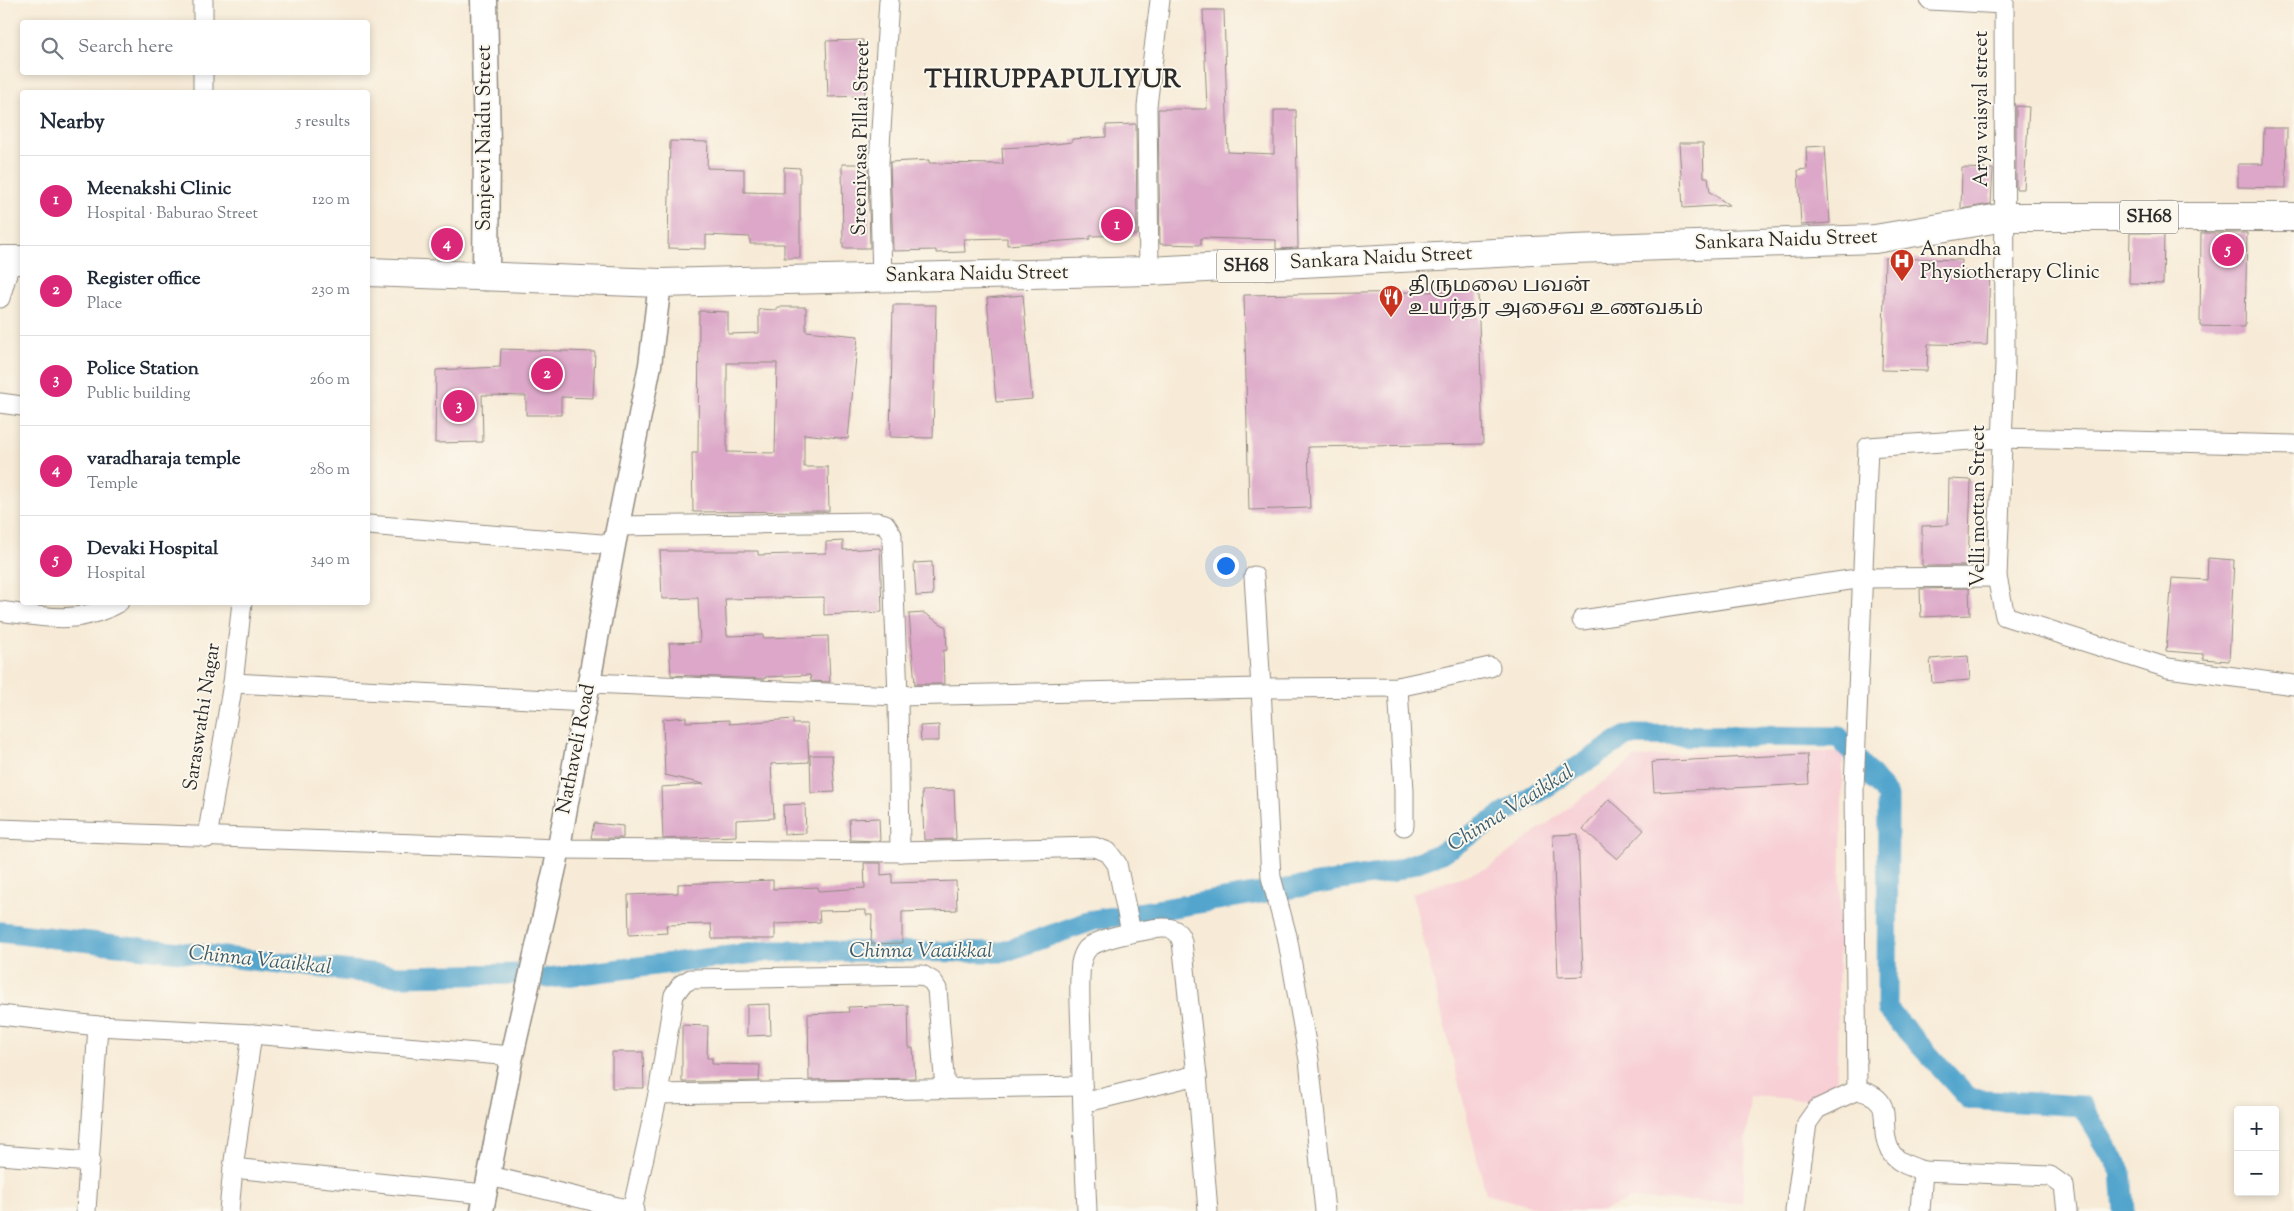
<!DOCTYPE html>
<meta charset="utf-8">
<style>
:root{--surface:#fff;--page:#f2f2f3;--text:#1f2937;--muted:#747a83;--line:#e0e1e3;--accent:#db2777}
body{margin:0;font-family:"Sorts Mill Goudy","Noto Serif Tamil",serif;background:var(--page);color:var(--text)}
.controls{position:absolute;right:15px;bottom:15px;display:grid;overflow:hidden;border-radius:5px;box-shadow:0 2px 8px #0003}
.controls button{width:45px;height:45px;display:grid;place-items:center;padding:0;border:0;border-bottom:1px solid var(--line);background:var(--surface);color:var(--text);font:25px sans-serif}
.you{position:absolute;left:1225px;top:565px;width:18px;height:18px;margin:-12px;border:4px solid #fff;border-radius:50%;background:#1a73e8;box-shadow:0 0 0 8px #1a73e833}
.badge{display:grid;place-items:center;width:32px;height:32px;border-radius:50%;background:var(--accent);color:#fff;font-size:16px;font-weight:700}
.pin{position:absolute;translate:-50% -50%;border:2px solid #fff;box-shadow:0 1px 5px #0006}
.list{margin:0;padding:0;list-style:none}
h2{display:flex;justify-content:space-between;align-items:center;height:65px;margin:0;padding:0 20px;font-size:21px}
h2 small{font-size:16px;font-weight:400;color:var(--muted)}
.list li{display:grid;grid-template-columns:32px 1fr auto;gap:15px;align-items:center;box-sizing:border-box;height:90px;padding:0 20px;border-top:1px solid var(--line)}
.list b{display:block;font-size:19px;white-space:nowrap}
.list p{margin:0;font-size:16px;white-space:nowrap;color:var(--muted)}
.list em{font-size:16px;font-style:normal;color:var(--muted)}
.icon{flex:none;width:28px;height:28px;fill:none;stroke:currentColor;stroke-width:2;stroke-linecap:round;stroke-linejoin:round}
.map{position:relative;flex:none;width:2294px;height:1211px;overflow:hidden}
.search{position:absolute;background:var(--surface);box-shadow:0 2px 8px #0003;left:20px;top:20px;width:350px;height:55px;display:flex;align-items:center;gap:12px;box-sizing:border-box;padding:0 18px;border-radius:5px;color:var(--muted);font-size:19px}
.panel{position:absolute;background:var(--surface);box-shadow:0 2px 8px #0003;left:20px;top:90px;width:350px;height:515px;border-radius:5px}
.map>svg:first-child{display:block}
.built{fill:#f7cfd5}
.lines{fill:none;stroke-linecap:round;stroke-linejoin:round}
.canal{stroke:#52a5cd;stroke-width:21}
.building{fill:#dca7c8;fill-rule:evenodd}
.minor-casing{stroke:#918b81;stroke-width:21}
.tertiary-casing{stroke:#918b81;stroke-width:25}
.secondary-casing{stroke:#918b81;stroke-width:29}
.primary-casing{stroke:#918b81;stroke-width:30}
.minor{stroke:#fff;stroke-width:19}
.tertiary{stroke:#fff;stroke-width:22}
.secondary{stroke:#fff;stroke-width:26}
.primary{stroke:#fff;stroke-width:28}
.labels{text-anchor:middle;dominant-baseline:central;stroke-width:4;stroke-linejoin:round;paint-order:stroke}
.shield{fill:#fbf7ec;stroke:#696865;stroke-width:1}
.shield-label{font-size:19px;font-weight:bold;fill:#2b2b2b}
.street-label{font-size:20px;fill:#2b2b2b;stroke:#fbf7ec}
.poi-label{font-size:20px;fill:#2b2b2b;stroke:#fbf7ec;text-anchor:start}
.water-label{font-size:21px;font-style:italic;fill:#3b5c6c;stroke:#fbf7ec}
.district-label{font-size:25px;font-weight:bold;letter-spacing:1px;fill:#2b2b2b;stroke:#fbf7ec}
</style>
<div class="map">
<svg width="2294" height="1211" viewBox="0 0 2294 1211">
<rect width="100%" height="100%" fill="#fbf7ec"/>
<filter id="ink" filterUnits="userSpaceOnUse"><feTurbulence type="fractalNoise" baseFrequency=".02" numOctaves="2"/><feDisplacementMap in="SourceGraphic" scale="10" xChannelSelector="R" yChannelSelector="G"/><feConvolveMatrix kernelMatrix="1 2 1 2 8 2 1 2 1" color-interpolation-filters="sRGB"/></filter>
<filter id="wash" filterUnits="userSpaceOnUse"><feTurbulence type="fractalNoise" baseFrequency=".0096" numOctaves="4" result="noise"/><feDisplacementMap in="SourceGraphic" scale="20" xChannelSelector="R" yChannelSelector="G"/><feGaussianBlur stdDeviation="1.12" result="paint"/><feColorMatrix in="noise" values="0 0 0 0 0 0 0 0 0 0 0 0 0 0 0 0 0 1.4 0 .05"/><feComposite in="paint" operator="in"/></filter>
<g filter="url(#wash)">
<rect width="100%" height="100%" fill="#f7ebd7"/>
<polygon class="built" points="1843,752 1836,1102 1750,1096 1742,1203 1632,1199 1602,1211 1548,1211 1486,1194 1412,893 1488,868 1635,758 1695,753"/>
<g class="lines">
<g class="canal">
<polyline points="0,932 396,976 521,974"/>
<polyline points="548,978 771,951 1003,952 1094,920 1391,872 1442,853 1628,735 1839,737 1888,796 1887,1009 1969,1099 2082,1106 2121,1171 2124,1211"/>
</g>
</g>
<g id="blocks">
<g class="building">
<polygon points="1203,10 1224,10 1228,152 1274,154 1274,110 1296,110 1298,248 1276,249 1276,240 1201,238 1201,245 1160,244 1158,109 1207,109"/>
<polygon points="863,40 865,96 828,97 826,41"/>
<polygon points="2016,106 2029,107 2024,189 2016,189"/>
<polygon points="1136,124 1137,235 1090,236 1090,239 1007,245 1007,238 964,239 965,252 936,253 936,250 893,251 890,162 929,160 929,163 1003,164 1002,148 1037,146 1072,142 1072,139 1106,137 1106,125"/>
<polygon points="2264,128 2287,128 2286,188 2238,187 2238,164 2263,164"/>
<polygon points="670,141 708,142 707,168 744,169 744,192 784,193 784,167 800,168 800,258 784,258 784,244 750,244 750,237 706,235 706,249 668,248"/>
<polygon points="1679,143 1703,143 1704,177 1708,177 1710,192 1729,205 1683,208"/>
<polygon points="1825,146 1830,223 1801,225 1798,170 1807,169 1806,147"/>
<polygon points="842,164 868,164 870,248 843,248"/>
<polygon points="1962,168 1993,169 1991,204 1961,209"/>
<polygon points="2130,233 2164,233 2163,284 2129,283"/>
<polygon points="2201,233 2247,233 2245,327 2200,326"/>
<polygon points="1885,258 1962,260 1961,271 1990,271 1987,345 1928,344 1927,371 1882,370"/>
<polygon points="1478,291 1483,444 1308,447 1310,508 1249,510 1244,295"/>
<polygon points="1023,295 1032,399 996,402 987,298"/>
<polygon points="893,305 936,305 933,438 890,437"/>
<path d="M777 307H806V331L858 336 848 439 804 434V467H828L829 511 693 512 692 453H698L699 311 728 312V334L759 333V309L777 310ZM727 363H777L775 453 727 452Z"/>
<polygon points="501,349 595,352 593,398 561,397 561,415 526,415 526,396 482,395 483,442 435,443 436,370 500,367"/>
<polygon points="1949,479 1971,480 1968,566 1922,566 1922,526 1948,525"/>
<polygon points="843,541 843,550 880,548 882,612 824,615 824,597 725,599 727,636 763,635 763,638 828,636 830,682 811,681 810,675 765,677 765,679 671,675 669,643 700,642 698,598 662,599 660,551 758,551 758,555 826,553 826,542"/>
<polygon points="2208,558 2234,560 2229,661 2203,659 2203,654 2166,651 2172,578 2207,580"/>
<polygon points="932,562 933,595 916,596 914,563"/>
<polygon points="1969,588 1970,615 1921,617 1920,589"/>
<polygon points="924,613 946,627 947,650 943,651 944,684 915,684 909,614"/>
<polygon points="1968,656 1970,680 1932,683 1930,659"/>
<polygon points="686,717 686,722 729,720 729,724 793,719 793,724 807,724 809,762 771,764 774,818 736,820 736,836 663,839 661,787 704,784 665,775 663,719"/>
<polygon points="939,725 939,741 921,741 920,726"/>
<polygon points="1807,754 1809,784 1654,792 1652,762"/>
<polygon points="810,755 832,755 835,792 811,793"/>
<polygon points="954,790 956,839 924,840 922,791"/>
<polygon points="1609,799 1644,830 1617,859 1583,829"/>
<polygon points="805,804 806,833 784,834 783,805"/>
<polygon points="879,818 880,841 850,840 849,819"/>
<polygon points="594,823 623,826 623,838 591,838"/>
<polygon points="1578,834 1583,976 1558,977 1553,835"/>
<polygon points="864,863 881,863 881,875 892,874 892,883 956,881 957,910 902,912 902,943 871,944 872,915 866,915 866,910 819,911 820,922 775,924 775,939 712,939 711,924 666,925 667,933 629,935 628,895 678,893 678,884 773,880 773,889 818,887 818,891 865,888"/>
<polygon points="770,1004 771,1035 747,1036 747,1005"/>
<polygon points="908,1005 909,1048 913,1048 915,1078 809,1080 808,1014 849,1012 848,1007"/>
<polygon points="682,1025 708,1026 707,1058 712,1058 712,1064 760,1065 759,1081 682,1082"/>
<polygon points="612,1052 643,1052 644,1088 612,1088"/>
</g>
</g>
</g>
<g filter="url(#ink)">
<use href="#blocks" fill-opacity="0" stroke="#918b81" stroke-width="1"/>
<g class="lines">
<defs>
<g id="minor">
<polyline points="1930,0 2003,4"/>
<polyline points="2004,0 2005,364 1997,577 2005,616 2168,668 2294,685"/>
<polyline points="203,22 203,0"/>
<polyline points="203,92 203,72"/>
<polyline points="1149,271 1147,106 1160,0"/>
<polyline points="882,278 879,163 889,0"/>
<polyline points="0,298 11,260"/>
<polyline points="0,403 22,406"/>
<polyline points="368,525 614,545"/>
<polyline points="618,526 877,522 885,524 892,535 892,540 898,696 900,852"/>
<path d="M0 611C44 617 78 626 119 602"/>
<polyline points="1582,620 1863,578 1997,577"/>
<polyline points="233,683 586,702"/>
<polyline points="590,683 898,696 1261,688 1254,576"/>
<polyline points="1398,687 1404,791 1404,826"/>
<polyline points="0,829 558,849 900,852 1094,847 1108,852 1117,864 1131,932"/>
<polyline points="207,838 233,683 242,602"/>
<polyline points="0,1015 98,1026 252,1034 512,1056"/>
<path d="M1857 1090C1899 1099 1876 1123 1890 1151 1897 1163 1912 1167 1923 1171L1920 1211"/>
<polyline points="658,1094 1082,1086"/>
<polyline points="1083,1103 1197,1075"/>
<polyline points="0,1155 90,1162"/>
<polyline points="233,1168 484,1194"/>
<polyline points="1923,1171 2050,1176 2064,1186 2067,1211"/>
<polyline points="490,1176 634,1211"/>
<polyline points="86,1211 98,1026"/>
<polyline points="229,1211 233,1168 252,1034"/>
<polyline points="632,1211 658,1094 674,995 682,984 691,979 922,975 932,981 937,989 945,1089"/>
<path d="M1087 1211C1084 1154 1082 1097 1081 1039 1081 1015 1078 988 1081 963 1082 958 1084 953 1087 949 1100 937 1135 932 1152 929 1166 927 1178 926 1182 942L1197 1075 1208 1211"/>
<polyline points="1325,1211 1309,1060 1287,936 1271,877 1261,688 1398,687 1490,667"/>
<polyline points="1795,1211 1807,1123 1817,1109 1857,1090 1854,788 1868,447 2001,438 2294,445"/>
</g>
<polyline id="tertiary" points="482,1211 512,1056 556,863 614,545 650,365 660,283"/>
<polyline id="secondary" points="484,0 487,146 486,277"/>
<g id="primary">
<polyline points="0,260 22,260"/>
<polyline points="368,272 660,283 1149,271 1573,249 1875,239 2005,217 2294,217"/>
</g>
</defs>
<use href="#minor" class="minor-casing"/>
<use href="#tertiary" class="tertiary-casing"/>
<use href="#secondary" class="secondary-casing"/>
<use href="#primary" class="primary-casing"/>
<use href="#minor" class="minor"/>
<use href="#tertiary" class="tertiary"/>
<use href="#secondary" class="secondary"/>
<use href="#primary" class="primary"/>
</g>
</g>
<defs>
<symbol id="hospital-pin" viewBox="-11 -11 22 30"><path d="M0 17L-7.5 6A9.5 9.5 0 1 1 7.5 6Z" fill="#c8321e" stroke="#fbf7ec"/><path d="M-5-5h3v3.5h4V-5h3V5h-3V1.5h-4V5h-3Z" fill="#fff"/></symbol>
<symbol id="restaurant-pin" viewBox="-11 -11 22 30"><path d="M0 17L-7.5 6A9.5 9.5 0 1 1 7.5 6Z" fill="#c8321e" stroke="#fbf7ec"/><path d="M-5-6h1v4h1v-4h1v4h1v-4h1v5L-1.5 .5V6h-2V.5L-5-1ZM5-6V6H3V1.5H1.5Q1.5-4 5-6Z" fill="#fff"/></symbol>
</defs>
<g fill-rule="evenodd">
<use href="#hospital-pin" x="1888" y="247" width="28" height="38"/>
<use href="#restaurant-pin" x="1377" y="283" width="28" height="38"/>
</g>
<g class="labels">
<g class="shield">
<rect x="2120" y="200.5" width="58" height="33" rx="4"/>
<rect x="1217" y="249.5" width="58" height="33" rx="4"/>
</g>
<g class="shield-label">
<text x="2149" y="217">SH68</text>
<text x="1246" y="266">SH68</text>
</g>
<g class="street-label">
<text transform="translate(1982 109) rotate(-90)">Arya vaisyal street</text>
<text transform="translate(485 138) rotate(-90)">Sanjeevi Naidu Street</text>
<text transform="translate(862 138) rotate(-89)">Sreenivasa Pillai Street</text>
<text transform="translate(1786 241) rotate(-2)">Sankara Naidu Street</text>
<text transform="translate(1381 259) rotate(-3)">Sankara Naidu Street</text>
<text transform="translate(977 275) rotate(-1)">Sankara Naidu Street</text>
<text transform="translate(1979 506) rotate(-90)">Velli mottan Street</text>
<text transform="translate(203 717) rotate(-81)">Saraswathi Nagar</text>
<text transform="translate(577 749) rotate(-79)">Nathaveli Road</text>
</g>
<g class="poi-label">
<text x="1920" y="250">Anandha<tspan x="1920" dy="23">Physiotherapy Clinic</tspan></text>
<text x="1408" y="286">திருமலை பவன்<tspan x="1408" dy="23">உயர்தர அசைவ உணவகம்</tspan></text>
</g>
<g class="water-label">
<text transform="translate(1511 809) rotate(-32)">Chinna Vaaikkal</text>
<text x="921" y="952">Chinna Vaaikkal</text>
<text transform="translate(260 961) rotate(6)">Chinna Vaaikkal</text>
</g>
<g class="district-label">
<text x="1053" y="81">THIRUPPAPULIYUR</text>
</g>
</g>
</svg>
<div class="controls">
<button>+</button>
<button>−</button>
</div>
<div class="you"></div>
<div class="pin badge" style="left:1117px;top:225px">1</div>
<div class="pin badge" style="left:547px;top:374px">2</div>
<div class="pin badge" style="left:459px;top:406px">3</div>
<div class="pin badge" style="left:447px;top:244px">4</div>
<div class="pin badge" style="left:2228px;top:250px">5</div>
<div class="search"><svg class="icon" aria-label="search" viewBox="0 0 24 24"><circle cx="10" cy="10" r="6"/><path d="M15 15l6 6"/></svg>Search here</div>
<section class="panel">
<h2>Nearby<small>5 results</small></h2>
<ul class="list">
<li><span class="badge">1</span><div><b>Meenakshi Clinic</b><p>Hospital · Baburao Street</p></div><em>120 m</em></li>
<li><span class="badge">2</span><div><b>Register office</b><p>Place</p></div><em>230 m</em></li>
<li><span class="badge">3</span><div><b>Police Station</b><p>Public building</p></div><em>260 m</em></li>
<li><span class="badge">4</span><div><b>varadharaja temple</b><p>Temple</p></div><em>280 m</em></li>
<li><span class="badge">5</span><div><b>Devaki Hospital</b><p>Hospital</p></div><em>340 m</em></li>
</ul>
</section>
</div>
